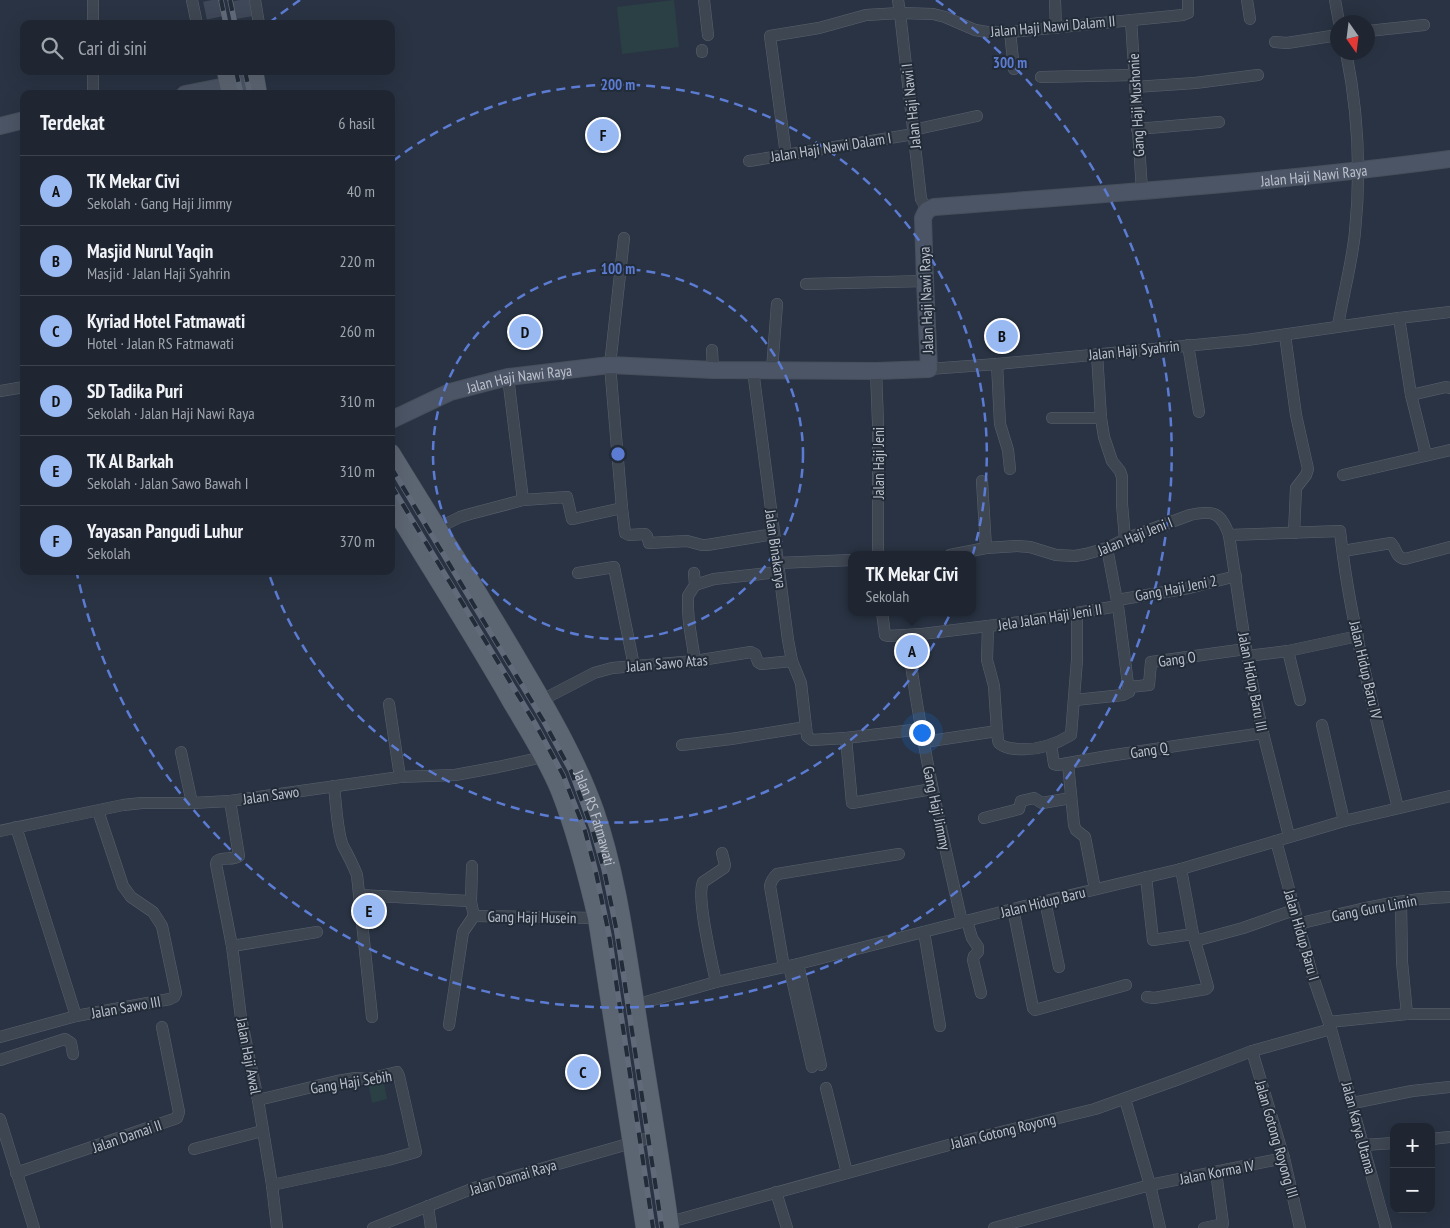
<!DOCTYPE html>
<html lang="id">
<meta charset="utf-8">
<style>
:root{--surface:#1f2632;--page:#2c323e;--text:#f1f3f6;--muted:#a1a5ac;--line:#3c434d;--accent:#99b9f3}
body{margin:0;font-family:"PT Sans Narrow",sans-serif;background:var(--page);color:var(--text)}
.controls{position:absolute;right:15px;bottom:15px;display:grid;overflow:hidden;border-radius:10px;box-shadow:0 5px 20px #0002}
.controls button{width:45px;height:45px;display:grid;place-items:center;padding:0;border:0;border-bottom:1px solid var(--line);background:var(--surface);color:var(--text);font:25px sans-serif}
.compass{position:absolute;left:1330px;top:15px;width:45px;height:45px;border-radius:50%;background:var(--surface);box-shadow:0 5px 20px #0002;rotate:166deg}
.you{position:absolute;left:921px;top:732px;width:18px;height:18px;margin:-12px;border:4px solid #fff;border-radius:50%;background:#1a73e8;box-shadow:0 0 0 8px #1a73e833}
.badge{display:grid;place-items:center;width:32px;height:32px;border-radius:50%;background:var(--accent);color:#111;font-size:16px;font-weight:700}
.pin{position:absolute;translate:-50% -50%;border:2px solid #fff;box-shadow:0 1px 5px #0006}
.popup{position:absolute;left:848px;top:551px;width:128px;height:65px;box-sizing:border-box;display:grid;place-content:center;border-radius:10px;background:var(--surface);filter:drop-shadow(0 1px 4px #0005);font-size:16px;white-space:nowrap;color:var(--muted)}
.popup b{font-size:19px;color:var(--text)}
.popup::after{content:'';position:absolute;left:50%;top:100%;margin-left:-10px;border:10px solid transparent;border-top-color:var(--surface)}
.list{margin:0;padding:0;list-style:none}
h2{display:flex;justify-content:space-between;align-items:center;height:65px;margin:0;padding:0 20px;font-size:21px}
h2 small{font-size:16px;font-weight:400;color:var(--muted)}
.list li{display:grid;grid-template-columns:32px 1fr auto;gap:15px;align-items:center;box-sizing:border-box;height:70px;padding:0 20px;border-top:1px solid var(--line)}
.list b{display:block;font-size:19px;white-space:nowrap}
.list p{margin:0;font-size:16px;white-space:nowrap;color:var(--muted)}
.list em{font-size:16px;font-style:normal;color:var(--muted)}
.icon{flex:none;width:28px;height:28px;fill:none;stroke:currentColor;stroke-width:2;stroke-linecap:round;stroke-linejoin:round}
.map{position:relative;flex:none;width:1450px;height:1228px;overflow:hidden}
.search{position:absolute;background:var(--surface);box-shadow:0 5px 20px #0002;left:20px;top:20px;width:375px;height:55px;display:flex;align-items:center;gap:12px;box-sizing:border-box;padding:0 18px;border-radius:10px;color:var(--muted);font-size:19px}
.panel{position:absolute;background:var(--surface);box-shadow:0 5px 20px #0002;left:20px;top:90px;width:375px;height:485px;border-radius:10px}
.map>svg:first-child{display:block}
.green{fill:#2b4044}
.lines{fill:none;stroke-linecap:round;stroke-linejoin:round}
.primary-tunnel{stroke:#3f4858;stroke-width:18;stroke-dasharray:18 9;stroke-linecap:butt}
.street-casing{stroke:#59616d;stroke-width:12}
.secondary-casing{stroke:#474f5c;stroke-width:18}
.primary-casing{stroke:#474f5c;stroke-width:19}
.street{stroke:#3e4652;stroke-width:11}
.secondary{stroke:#4c5565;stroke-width:16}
.primary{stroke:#5c6572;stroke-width:18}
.rail-casing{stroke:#606a79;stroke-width:5.5}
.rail{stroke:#222b38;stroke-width:4;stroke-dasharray:11;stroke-linecap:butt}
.ring{fill:none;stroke:#5c7cd3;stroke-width:2.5;stroke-dasharray:9 6}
.labels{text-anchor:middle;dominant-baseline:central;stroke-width:4;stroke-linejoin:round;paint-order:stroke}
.street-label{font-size:15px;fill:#bbc1cc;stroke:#222b38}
.centre{fill:#5c7cd3;stroke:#222b38;stroke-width:2.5}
.ring-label{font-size:15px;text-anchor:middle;font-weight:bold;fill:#5c7cd3;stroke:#222b38;stroke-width:4;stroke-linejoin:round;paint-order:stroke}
</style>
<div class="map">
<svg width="1450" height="1228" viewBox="0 0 1450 1228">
<rect width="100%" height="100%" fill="#293343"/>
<g class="green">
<polygon points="674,0 679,47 622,54 617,7"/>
<polygon points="383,1078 387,1099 372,1103 368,1081"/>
</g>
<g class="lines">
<g class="primary-tunnel">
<polyline points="212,0 217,24"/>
<polyline points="240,0 244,24"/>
</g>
<defs>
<g id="street">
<polyline points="93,0 93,24"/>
<polyline points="192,0 197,24"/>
<polyline points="255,0 259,24"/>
<polyline points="704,0 708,35"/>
<polyline points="898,0 900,13 921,199 927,210"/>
<polyline points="1055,0 1056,28"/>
<polyline points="1247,0 1250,19"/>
<polyline points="1335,0 1339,22"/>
<polyline points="1131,20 1142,191"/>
<polyline points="1368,31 1424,25"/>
<polyline points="1010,32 1014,69"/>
<polyline points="1275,42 1287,43 1338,35"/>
<polyline points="702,50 702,52"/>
<polyline points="93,71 93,94"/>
<polyline points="1041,77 1134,75"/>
<polyline points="1135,87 1195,83 1258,75"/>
<polyline points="1137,129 1219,122"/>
<polyline points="913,130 977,116"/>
<polyline points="786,155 770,36 819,28 866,15 900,13 933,14 945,17 975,30 987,32 1010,32 1183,15 1188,13 1188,0"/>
<polyline points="749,161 914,134"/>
<polyline points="624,238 610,365 622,508 625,533 629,535 645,534 647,536 649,543 687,541 702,545 707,545 774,534"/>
<polyline points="806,284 925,281"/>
<polyline points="1399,318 1411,395 1426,455"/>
<path d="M1338 326C1343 295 1352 263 1355 232 1361 173 1358 111 1346 52"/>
<polyline points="1285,335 1296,415 1308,469 1306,475 1296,488 1294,533"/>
<polyline points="1188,345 1199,412"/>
<polyline points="712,350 713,370"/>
<polyline points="1097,354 1101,418 1104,437 1112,461 1120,471 1122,477 1122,504 1125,539"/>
<polyline points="997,364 1000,424 1008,450 1010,469"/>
<polyline points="929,369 997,364 1247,340 1399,318 1450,312"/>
<polyline points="753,370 788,640 792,661 801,683 807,736 812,740 846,738 921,729"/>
<polyline points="772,370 777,304"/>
<polyline points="876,371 878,423 878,555"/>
<polyline points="508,377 523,500"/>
<polyline points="0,391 24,387"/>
<polyline points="1411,395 1446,387 1450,388"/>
<polyline points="1052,418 1101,418"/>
<polyline points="1343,475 1450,450"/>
<polyline points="982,481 986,548"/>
<polyline points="438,528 460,517 470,514 523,500 567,497 572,519 573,519 622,508"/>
<path d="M1229 535 1340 531C1350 624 1376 717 1398 808"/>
<path d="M1343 551 1391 543C1397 549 1395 557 1405 559L1450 547"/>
<path d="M950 555 986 548 1017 546 1030 547 1056 555 1075 556 1086 554 1107 548 1125 539 1190 515C1213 510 1221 512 1229 535L1246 649 1253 688 1263 733 1289 836"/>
<polyline points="777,563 852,560"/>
<polyline points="578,573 614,567 634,666"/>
<polyline points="694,573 695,585 688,596 688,609 689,623 695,661"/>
<polyline points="695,585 714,579 779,572"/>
<polyline points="1117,600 1189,588 1236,576"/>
<polyline points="882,612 885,635 888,636 922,634 1029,621 1118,606"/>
<polyline points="988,626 987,660 994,686 997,731"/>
<path d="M907 635C919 732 940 827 962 922"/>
<polyline points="1288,651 1300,700"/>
<polyline points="1247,656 1288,651 1358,636"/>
<polyline points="1129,687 1149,685 1151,662 1246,649"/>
<polyline points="542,700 594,673 612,668 695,661 751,652 755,654 758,662 761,664 792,661"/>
<polyline points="1075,700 1123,695 1129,692 1118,606 1107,548"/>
<polyline points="389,704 400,777"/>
<polyline points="1322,725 1344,821"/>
<polyline points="846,738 852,803 932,789"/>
<path d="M924 742 997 731C998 734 997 740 999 743 1001 746 1006 747 1009 748 1031 752 1053 746 1071 735L1077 660V613"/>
<polyline points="682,745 731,739 806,727"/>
<polyline points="1051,745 1054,764 1057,765 1108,756 1263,733"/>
<polyline points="181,752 192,803"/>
<polyline points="1068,764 1074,825 1076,830 1085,837 1095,889"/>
<path d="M334 786C336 802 337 832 343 846 348 855 353 865 357 875L372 1017"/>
<path d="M230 801 239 856C232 861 223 856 217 861L216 864 232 946 241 1018 258 1100 272 1185 277 1228"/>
<polyline points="984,818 1019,809 1021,801 1034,798 1042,803 1071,798"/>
<polyline points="16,827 76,1016"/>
<polyline points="0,831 123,805 142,803 192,803 230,801 400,777 455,775 498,767 543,757"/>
<polyline points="1276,841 1312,974 1331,1029 1386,1228"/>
<polyline points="1146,877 1153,940 1193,934"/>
<polyline points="360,895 468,901 471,902 474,916"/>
<polyline points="1045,901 1059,967"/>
<polyline points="471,902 472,866"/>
<polyline points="1401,902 1402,962 1407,1014"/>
<polyline points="1013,909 1033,1008 1035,1010 1126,985"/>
<polyline points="474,916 597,918"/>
<polyline points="967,921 972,938 978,947 978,952 974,956 973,960 981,993"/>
<path d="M1298 924C1348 912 1399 898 1450 897"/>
<polyline points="924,932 940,1026"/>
<polyline points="1195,941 1243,928 1294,910"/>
<polyline points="232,946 317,932"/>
<polyline points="798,964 821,1065"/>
<polyline points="789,966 812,1067"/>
<path d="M784 967 770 886C771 881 773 878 777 874L899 854"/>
<path d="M716 982C712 963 696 897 703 882L724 868 725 865 722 853"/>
<polyline points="1147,997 1154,998 1206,989 1208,987 1193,934 1181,869"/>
<polyline points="635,1005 716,982 798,964 1013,909 1181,869 1344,821 1450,796"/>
<polyline points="1329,1022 1407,1014 1450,1014"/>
<polyline points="449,1025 463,932 474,916"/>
<polyline points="0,1037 76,1016 170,999 174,997 176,993 162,926 153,912 131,897 123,886 98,811"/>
<polyline points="1252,1051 1284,1158 1300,1228"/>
<polyline points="0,1060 65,1039 71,1043 73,1054"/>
<polyline points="826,1088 847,1173"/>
<polyline points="1125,1099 1150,1185 1160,1228"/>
<polyline points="258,1100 337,1081 356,1078 368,1079 397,1072 399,1076 416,1152 388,1160 272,1185"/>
<polyline points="1353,1103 1412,1091 1450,1087"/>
<polyline points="0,1119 34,1228"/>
<polyline points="1431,1139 1450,1137"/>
<polyline points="1364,1145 1394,1143"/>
<polyline points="194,1149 262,1131"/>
<polyline points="16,1173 177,1118 179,1112 162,1027"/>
<polyline points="776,1192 787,1228"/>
<polyline points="428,1206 431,1228"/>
<polyline points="670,1222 956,1143 1095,1109 1176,1080 1252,1051 1331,1029"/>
<polyline points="373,1228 474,1188 656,1136"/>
<polyline points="994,1228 1150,1185 1284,1158"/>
<polyline points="1204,1228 1223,1224 1216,1172"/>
</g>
<g id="secondary">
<polyline points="185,94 256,80"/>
<polyline points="0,126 24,120"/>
<path id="s1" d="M391 420 450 392 508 377 610 365 713 370 876 371 929 369 925 281 923 218 927 210 934 207C1107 194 1279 182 1450 159"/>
</g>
<g id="primary">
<polyline points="226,71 231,94"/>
<polyline points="254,71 258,94"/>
<path id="s2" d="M391 453C436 527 484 600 527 675 553 719 578 763 595 811 617 875 625 941 636 1008 647 1081 660 1154 670 1228"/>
<path d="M391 503C431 569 473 634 511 701 528 730 547 759 560 791 576 832 587 875 597 918L645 1228"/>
</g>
</defs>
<use href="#street" class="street-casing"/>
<use href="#secondary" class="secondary-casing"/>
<use href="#primary" class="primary-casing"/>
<use href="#street" class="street"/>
<use href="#secondary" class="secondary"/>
<use href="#primary" class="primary"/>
<defs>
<g id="rail">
<polyline points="221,0 226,24"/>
<polyline points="230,0 235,24"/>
<polyline points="236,71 241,94"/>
<polyline points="245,71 250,94"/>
<polyline points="391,467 543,720 571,771 592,828 604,869 617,932 662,1228"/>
<polyline points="391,485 536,725 563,775 585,831 596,873 609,935 653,1228"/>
</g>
</defs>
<use href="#rail" class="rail-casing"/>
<use href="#rail" class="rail"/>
</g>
<g class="ring">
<circle cx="618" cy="454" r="185"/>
<path d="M393 161A369 369 0 1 1 269 574"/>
<path d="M269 23A554 554 0 0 1 300 0M936 0A554 554 0 1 1 77 574"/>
</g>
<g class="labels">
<g class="street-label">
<text transform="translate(1053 26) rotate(-5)">Jalan Haji Nawi Dalam II</text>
<text transform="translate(1136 105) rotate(-93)">Gang Haji Mushonie</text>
<text transform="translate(911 106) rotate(-96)">Jalan Haji Nawi I</text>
<text transform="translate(831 147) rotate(-9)">Jalan Haji Nawi Dalam I</text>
<text stroke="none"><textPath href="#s1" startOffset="1096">Jalan Haji Nawi Raya</textPath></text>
<text transform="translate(926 300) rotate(-92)">Jalan Haji Nawi Raya</text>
<text transform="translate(1134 350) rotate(-6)">Jalan Haji Syahrin</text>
<text stroke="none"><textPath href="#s1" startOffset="136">Jalan Haji Nawi Raya</textPath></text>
<text transform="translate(878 463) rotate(-90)">Jalan Haji Jeni</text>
<text transform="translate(1135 536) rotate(-22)">Jalan Haji Jeni I</text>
<text transform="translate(776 549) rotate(82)">Jalan Binakarya</text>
<text transform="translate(1176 588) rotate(-11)">Gang Haji Jeni 2</text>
<text transform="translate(1050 617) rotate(-9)">Jela Jalan Haji Jeni II</text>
<text transform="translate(1177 659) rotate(-8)">Gang O</text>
<text transform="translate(667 663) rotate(-5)">Jalan Sawo Atas</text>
<text transform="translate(1366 670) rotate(77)">Jalan Hidup Baru IV</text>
<text transform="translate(1253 682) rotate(79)">Jalan Hidup Baru III</text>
<text transform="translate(1149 750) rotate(-9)">Gang Q</text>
<text transform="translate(271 795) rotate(-8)">Jalan Sawo</text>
<text transform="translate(937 808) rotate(78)">Gang Haji Jimmy</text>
<text stroke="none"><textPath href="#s2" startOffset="419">Jalan RS Fatmawati</textPath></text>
<text transform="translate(1043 902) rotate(-14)">Jalan Hidup Baru</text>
<text transform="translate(1374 908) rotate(-11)">Gang Guru Limin</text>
<text transform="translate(532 917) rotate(1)">Gang Haji Husein</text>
<text transform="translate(1302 935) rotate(74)">Jalan Hidup Baru I</text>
<text transform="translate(126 1007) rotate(-10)">Jalan Sawo III</text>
<text transform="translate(249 1056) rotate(79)">Jalan Haji Awal</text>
<text transform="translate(351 1082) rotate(-9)">Gang Haji Sebih</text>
<text transform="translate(1359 1128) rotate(75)">Jalan Karya Utama</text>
<text transform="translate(1003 1131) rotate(-14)">Jalan Gotong Royong</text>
<text transform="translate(127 1136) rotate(-19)">Jalan Damai II</text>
<text transform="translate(1277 1139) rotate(74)">Jalan Gotong Royong III</text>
<text transform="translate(1217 1172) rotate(-11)">Jalan Korma IV</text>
<text transform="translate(513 1177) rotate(-17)">Jalan Damai Raya</text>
</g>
</g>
<circle cx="618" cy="454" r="8" class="centre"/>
<g class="ring-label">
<text x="1010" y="68">300 m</text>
<text x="618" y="90">200 m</text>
<text x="618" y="274">100 m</text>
</g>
</svg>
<div class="controls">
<button>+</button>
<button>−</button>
</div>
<svg class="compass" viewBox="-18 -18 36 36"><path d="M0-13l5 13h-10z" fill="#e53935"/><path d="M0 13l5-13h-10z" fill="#a1a5ac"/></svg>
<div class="you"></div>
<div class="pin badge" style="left:912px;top:651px">A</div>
<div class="popup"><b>TK Mekar Civi</b>Sekolah</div>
<div class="pin badge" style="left:1002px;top:336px">B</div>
<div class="pin badge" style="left:583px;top:1072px">C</div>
<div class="pin badge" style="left:525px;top:332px">D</div>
<div class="pin badge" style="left:369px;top:911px">E</div>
<div class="pin badge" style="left:603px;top:135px">F</div>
<div class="search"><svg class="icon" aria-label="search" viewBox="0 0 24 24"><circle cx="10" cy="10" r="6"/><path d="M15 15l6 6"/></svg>Cari di sini</div>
<section class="panel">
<h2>Terdekat<small>6 hasil</small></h2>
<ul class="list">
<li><span class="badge">A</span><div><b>TK Mekar Civi</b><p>Sekolah · Gang Haji Jimmy</p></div><em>40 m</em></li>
<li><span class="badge">B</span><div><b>Masjid Nurul Yaqin</b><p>Masjid · Jalan Haji Syahrin</p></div><em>220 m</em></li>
<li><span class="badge">C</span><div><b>Kyriad Hotel Fatmawati</b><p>Hotel · Jalan RS Fatmawati</p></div><em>260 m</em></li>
<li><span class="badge">D</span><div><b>SD Tadika Puri</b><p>Sekolah · Jalan Haji Nawi Raya</p></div><em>310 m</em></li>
<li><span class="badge">E</span><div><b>TK Al Barkah</b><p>Sekolah · Jalan Sawo Bawah I</p></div><em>310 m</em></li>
<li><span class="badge">F</span><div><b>Yayasan Pangudi Luhur</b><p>Sekolah</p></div><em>370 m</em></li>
</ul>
</section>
</div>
